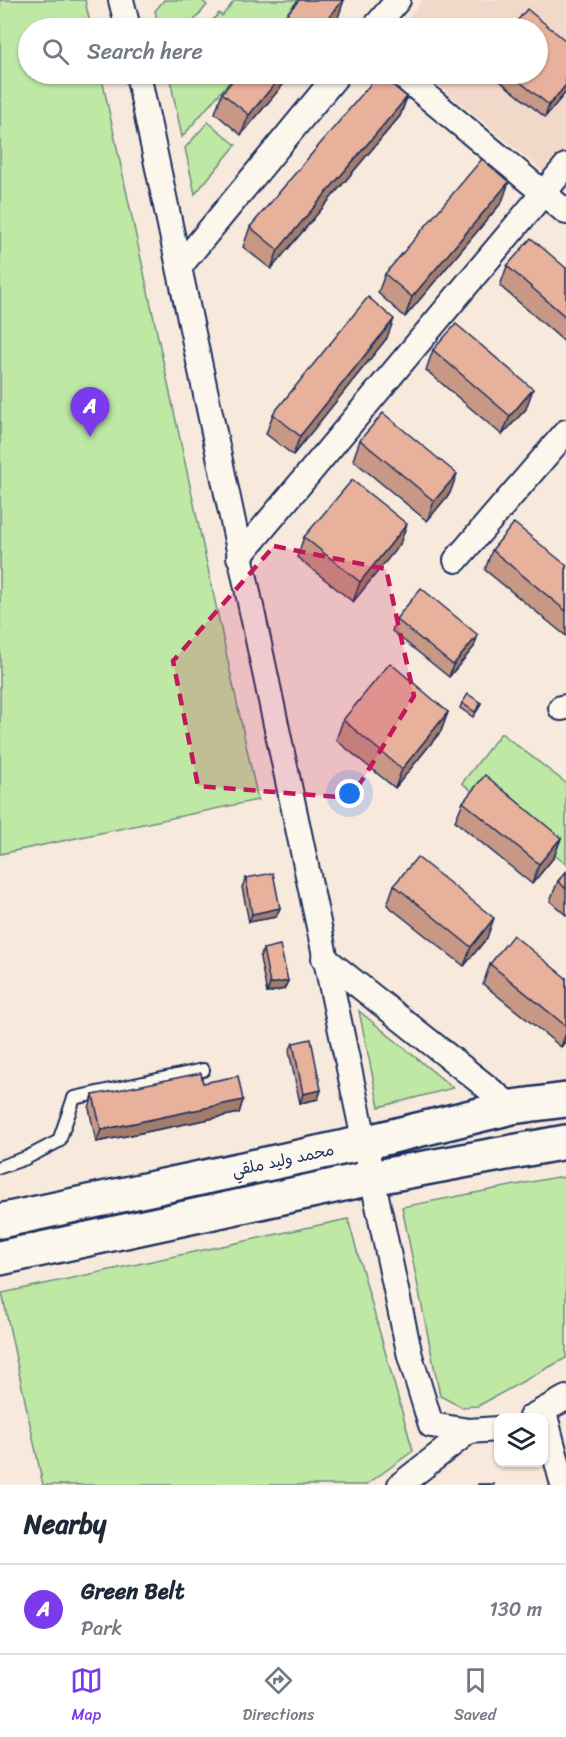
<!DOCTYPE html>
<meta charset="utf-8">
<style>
:root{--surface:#fff;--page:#f2f2f3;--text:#1f2937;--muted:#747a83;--line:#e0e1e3;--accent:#7c3aed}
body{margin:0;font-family:Sriracha,"Playpen Sans Arabic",sans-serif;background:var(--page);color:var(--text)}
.controls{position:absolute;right:18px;bottom:18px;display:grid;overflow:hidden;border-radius:12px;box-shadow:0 2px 4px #0004}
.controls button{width:54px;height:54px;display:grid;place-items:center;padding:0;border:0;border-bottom:2px solid var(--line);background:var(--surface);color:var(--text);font:30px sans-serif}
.you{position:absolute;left:350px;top:794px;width:21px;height:21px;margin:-15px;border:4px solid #fff;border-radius:50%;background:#1a73e8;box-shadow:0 0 0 9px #1a73e833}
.badge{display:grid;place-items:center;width:39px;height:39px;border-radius:50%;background:var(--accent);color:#fff;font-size:20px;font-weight:700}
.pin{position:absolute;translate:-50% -50px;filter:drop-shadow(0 2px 3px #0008)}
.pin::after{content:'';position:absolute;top:32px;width:21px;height:18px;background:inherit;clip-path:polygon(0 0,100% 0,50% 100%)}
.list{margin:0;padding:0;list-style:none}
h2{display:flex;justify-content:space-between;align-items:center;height:78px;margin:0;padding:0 24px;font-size:26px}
h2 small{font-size:20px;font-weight:400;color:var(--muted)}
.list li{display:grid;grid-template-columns:39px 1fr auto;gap:18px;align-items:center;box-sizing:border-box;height:90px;padding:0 24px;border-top:2px solid var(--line)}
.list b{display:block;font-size:22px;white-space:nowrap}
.list p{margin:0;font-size:20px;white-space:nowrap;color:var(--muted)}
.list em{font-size:20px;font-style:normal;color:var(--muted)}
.icon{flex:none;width:33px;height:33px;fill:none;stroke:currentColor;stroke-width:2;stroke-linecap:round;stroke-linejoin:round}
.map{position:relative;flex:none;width:566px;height:1485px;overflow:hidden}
.search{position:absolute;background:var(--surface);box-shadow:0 2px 4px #0004;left:18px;right:18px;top:18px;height:66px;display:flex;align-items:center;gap:15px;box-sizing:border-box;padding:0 21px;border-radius:33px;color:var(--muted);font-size:22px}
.sheet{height:168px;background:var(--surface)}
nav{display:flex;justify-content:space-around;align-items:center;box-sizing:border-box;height:84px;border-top:2px solid var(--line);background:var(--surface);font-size:16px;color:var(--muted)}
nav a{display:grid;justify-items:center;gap:3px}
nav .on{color:var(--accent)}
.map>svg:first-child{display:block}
.built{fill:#f2d8c8}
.green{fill:#bee8a4;stroke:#6c8c81;stroke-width:1.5}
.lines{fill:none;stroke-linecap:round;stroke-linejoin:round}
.lane-casing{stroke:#1b2f5e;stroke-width:16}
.street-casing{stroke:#1b2f5e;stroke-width:28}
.secondary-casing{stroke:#1b2f5e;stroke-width:38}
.lane{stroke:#fbf7ec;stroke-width:12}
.street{stroke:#fbf7ec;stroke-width:24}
.secondary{stroke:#fbf7ec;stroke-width:33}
.wall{fill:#c79885;stroke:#1b2f5e;stroke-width:1.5}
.shaded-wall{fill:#a27c6c;stroke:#1b2f5e;stroke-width:1.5}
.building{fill:#e7b19b;stroke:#1b2f5e;stroke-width:1.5}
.marked{fill:#c2185b;fill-opacity:0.2;stroke:#c2185b;stroke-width:4.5;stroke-dasharray:12 8;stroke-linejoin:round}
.labels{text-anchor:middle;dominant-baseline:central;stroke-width:4.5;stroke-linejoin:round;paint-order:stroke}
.street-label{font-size:16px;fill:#1b2f5e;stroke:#fbf7ec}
</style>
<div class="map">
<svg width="566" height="1485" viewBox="0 0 566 1485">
<rect width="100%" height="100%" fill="#f7e9dc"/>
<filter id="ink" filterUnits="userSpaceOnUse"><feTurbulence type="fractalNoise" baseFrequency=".0167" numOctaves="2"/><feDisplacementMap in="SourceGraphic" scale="12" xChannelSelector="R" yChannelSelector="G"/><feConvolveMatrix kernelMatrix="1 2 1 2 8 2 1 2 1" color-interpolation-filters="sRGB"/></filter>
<g filter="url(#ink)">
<polygon class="built" points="423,0 566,0 566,190 425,74 538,74 538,28 400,28"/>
<g class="green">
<polygon points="0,0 85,0 91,28 28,28 28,74 101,74 258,800 0,854"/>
<polygon points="164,0 201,0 207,5 188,28 159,28 155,11"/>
<polygon points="235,0 298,0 274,28 206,28 219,13 222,16"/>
<polygon points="169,74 236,74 182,137"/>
<polygon points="208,122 236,145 195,194 185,148"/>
<polygon points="501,733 566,783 566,864 462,783"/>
<polygon points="359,1011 453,1088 379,1107"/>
<polygon points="557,1177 566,1178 566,1358 478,1406 461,1407 440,1396 402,1207"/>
<polygon points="348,1219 413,1451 366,1485 43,1485 2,1293"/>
</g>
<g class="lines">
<defs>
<polyline id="lane" points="0,1167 26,1158 59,1141 74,1098 203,1070"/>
<g id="street">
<polyline points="121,0 128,28"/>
<polyline points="374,28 398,0"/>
<polyline points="138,74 410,1356 431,1425 469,1431 498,1429"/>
<polyline points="400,74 566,212"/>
<polyline points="180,266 338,74"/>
<polyline points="239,557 566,166"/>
<polyline points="456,560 566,432"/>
<polyline points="561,708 566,707"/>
<polyline points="324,958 512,1107"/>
<polyline points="544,1412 563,1485"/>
<polyline points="531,1417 566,1398"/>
<polyline points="400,1485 469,1431"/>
</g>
<g id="secondary">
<polyline points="0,1221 364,1143 512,1107 566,1100"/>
<polyline points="0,1258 371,1178 566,1142"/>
</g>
</defs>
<use href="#lane" class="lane-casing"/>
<use href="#street" class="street-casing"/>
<use href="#secondary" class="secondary-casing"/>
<use href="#lane" class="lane"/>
<use href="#street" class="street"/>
<use href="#secondary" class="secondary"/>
</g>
<g class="wall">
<polygon points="238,74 292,74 241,135 215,113 222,93"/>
<polygon points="491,74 537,74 566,92 545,117"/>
<polygon points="407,97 400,116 271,269 243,247 250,227"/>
<polygon points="502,202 405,317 378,293 385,274"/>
<polygon points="507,266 566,268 566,343 500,286"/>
<polygon points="387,338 293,455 266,434 273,414"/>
<polygon points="433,350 526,409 502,435 426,370"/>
<polygon points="360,440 450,493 427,521 353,460"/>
<polygon points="304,537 400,544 353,602 297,557"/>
<polygon points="492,550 566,565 566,636 485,570"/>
<polygon points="396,619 474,647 449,677 392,631"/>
<polygon points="462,703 481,703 479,708 473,717 460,708"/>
<polygon points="448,712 441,731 395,788 336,740 343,720"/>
<polygon points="463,802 561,838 554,857 532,884 455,821"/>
<polygon points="566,872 566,915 550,901 558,881"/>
<polygon points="246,878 280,908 276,917 249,922 242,887"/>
<polygon points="394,885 487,938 464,966 387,905"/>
<polygon points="263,949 288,981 284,989 267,993 260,958"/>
<polygon points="490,964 566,978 566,1041 561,1047 483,984"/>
<polygon points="293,1043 321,1090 318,1099 300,1103 289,1051"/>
<polygon points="203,1083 243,1100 239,1113 96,1142 89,1108 93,1095"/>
</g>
<g class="shaded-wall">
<polygon points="343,0 344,0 338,18 329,28 320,28"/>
<polygon points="283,74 292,74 241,135 249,115"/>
<polygon points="566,85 566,92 545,117 549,105"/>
<polygon points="407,97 400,116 271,269 278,250"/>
<polygon points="509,182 502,202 405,317 412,297"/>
<polygon points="394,319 387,338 293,455 300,436"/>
<polygon points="533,389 526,409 502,435 510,416"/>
<polygon points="457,474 450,493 427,521 434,501"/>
<polygon points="407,524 400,544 353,602 360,582"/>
<polygon points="478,635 474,647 449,677 453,665"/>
<polygon points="448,712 441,731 395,788 402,769"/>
<polygon points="561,838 554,857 532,884 539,864"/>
<polygon points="280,908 276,917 249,922 252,914"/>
<polygon points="494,918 487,938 464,966 471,947"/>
<polygon points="288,981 284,989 267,993 270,984"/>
<polygon points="566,1033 566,1041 561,1047"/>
<polygon points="321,1090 318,1099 300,1103 303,1094"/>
<polygon points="243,1100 239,1113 96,1142 101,1130"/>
</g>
<g class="building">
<polygon points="299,0 343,0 320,28 275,28"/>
<polygon points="527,9 566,41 566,85 549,105 510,74 537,74 537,28 511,28"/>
<polygon points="238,74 283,74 249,115 222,93"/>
<polygon points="379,74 407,97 278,250 250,227"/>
<polygon points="482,159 509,182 412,297 385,274"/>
<polygon points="531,238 566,268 566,317 507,266"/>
<polygon points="368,297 394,319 300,436 273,414"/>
<polygon points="456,324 533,389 510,416 433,350"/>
<polygon points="383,413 457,474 434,501 360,440"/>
<polygon points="352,480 407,524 360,582 304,537"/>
<polygon points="514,523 566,565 566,611 492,550"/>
<polygon points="421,588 478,635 453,665 396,619"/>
<polygon points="390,663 448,712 402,769 343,720"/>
<polygon points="468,694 481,703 475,712 462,703"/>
<polygon points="485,775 561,838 539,864 463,802"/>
<polygon points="417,857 494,918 471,947 394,885"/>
<polygon points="566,872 566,889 558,881"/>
<polygon points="273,873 280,908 252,914 246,878"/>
<polygon points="513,935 566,978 566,1026 490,964"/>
<polygon points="280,945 288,981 270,984 263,949"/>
<polygon points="311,1039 321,1090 303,1094 293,1043"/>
<polygon points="201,1073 203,1083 238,1076 243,1100 101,1130 93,1095"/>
<rect x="478" y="1484" width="16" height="1"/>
</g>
</g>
<path class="marked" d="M274 546 386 569 414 696 351 798 198 786 173 661Z"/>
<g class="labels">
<g class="street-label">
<text transform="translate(283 1160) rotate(-12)">محمد وليد ملقي</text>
</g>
</g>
</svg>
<div class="controls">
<button><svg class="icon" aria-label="layers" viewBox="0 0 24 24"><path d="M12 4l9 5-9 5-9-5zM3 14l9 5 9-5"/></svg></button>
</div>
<div class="you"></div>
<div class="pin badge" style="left:90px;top:437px">A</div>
<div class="search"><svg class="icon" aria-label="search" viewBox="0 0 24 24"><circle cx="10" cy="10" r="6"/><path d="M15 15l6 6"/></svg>Search here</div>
</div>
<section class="sheet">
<h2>Nearby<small></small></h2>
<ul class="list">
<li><span class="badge">A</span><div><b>Green Belt</b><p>Park</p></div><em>130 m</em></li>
</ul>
</section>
<nav>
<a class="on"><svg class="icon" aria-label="map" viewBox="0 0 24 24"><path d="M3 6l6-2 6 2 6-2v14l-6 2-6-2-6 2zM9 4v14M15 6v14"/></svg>Map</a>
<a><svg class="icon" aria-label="directions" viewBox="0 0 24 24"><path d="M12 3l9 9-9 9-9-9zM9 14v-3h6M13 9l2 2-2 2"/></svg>Directions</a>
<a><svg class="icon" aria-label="saved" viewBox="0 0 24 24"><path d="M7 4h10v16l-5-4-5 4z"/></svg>Saved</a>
</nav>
